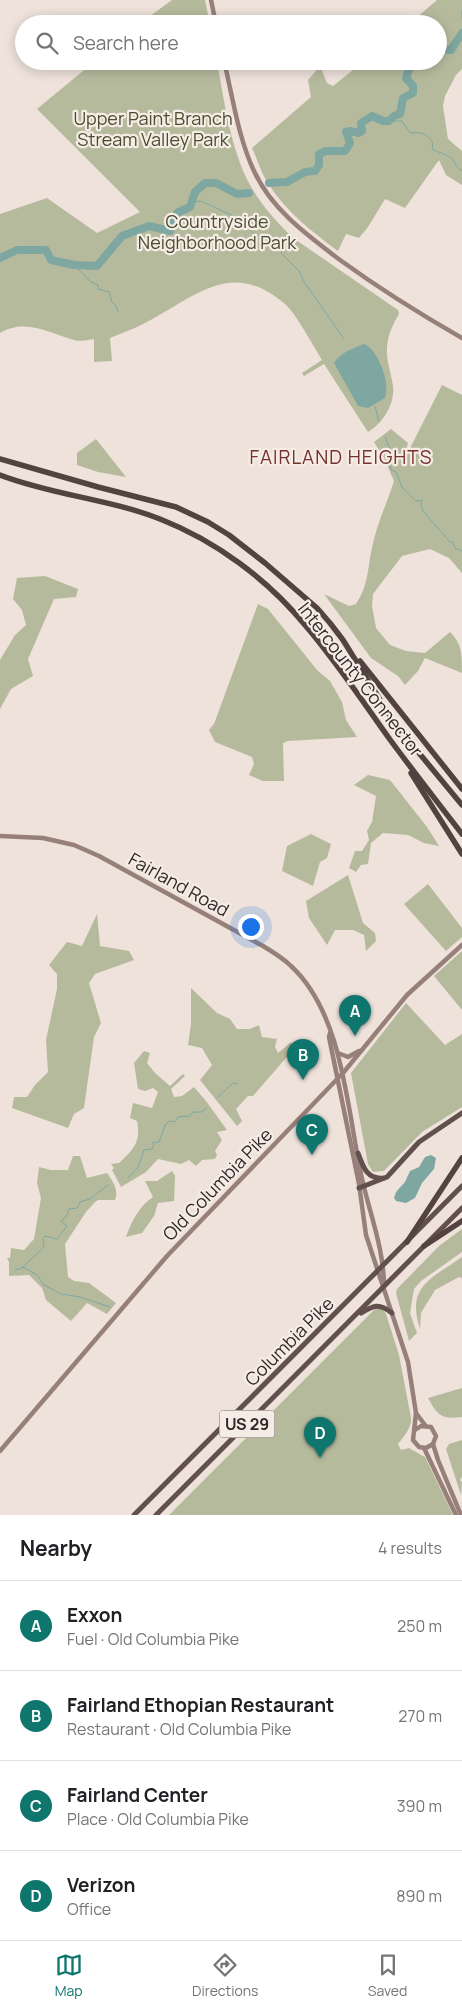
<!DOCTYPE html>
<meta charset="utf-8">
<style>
:root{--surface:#fff;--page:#f2f2f2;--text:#202124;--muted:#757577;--line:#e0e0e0;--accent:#0f766e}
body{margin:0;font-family:Manrope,sans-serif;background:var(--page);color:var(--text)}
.you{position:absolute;left:250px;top:926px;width:18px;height:18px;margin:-12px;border:4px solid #fff;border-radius:50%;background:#1a73e8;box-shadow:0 0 0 8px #1a73e833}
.badge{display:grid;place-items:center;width:32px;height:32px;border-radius:50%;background:var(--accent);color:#fff;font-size:16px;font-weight:700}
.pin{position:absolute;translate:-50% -41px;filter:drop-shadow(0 1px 2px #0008)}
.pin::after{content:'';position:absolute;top:26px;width:18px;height:15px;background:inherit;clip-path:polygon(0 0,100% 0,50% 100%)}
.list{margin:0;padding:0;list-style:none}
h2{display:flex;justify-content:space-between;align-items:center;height:65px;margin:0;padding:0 20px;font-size:21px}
h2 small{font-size:16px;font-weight:400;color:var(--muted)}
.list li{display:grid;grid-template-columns:32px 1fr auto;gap:15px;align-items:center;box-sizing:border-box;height:90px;padding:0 20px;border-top:1px solid var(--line)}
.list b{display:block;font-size:19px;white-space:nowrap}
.list p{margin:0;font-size:16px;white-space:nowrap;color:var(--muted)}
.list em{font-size:16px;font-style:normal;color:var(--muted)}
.icon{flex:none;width:28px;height:28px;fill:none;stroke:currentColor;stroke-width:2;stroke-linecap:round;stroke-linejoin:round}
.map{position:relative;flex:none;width:462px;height:1515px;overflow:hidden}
.search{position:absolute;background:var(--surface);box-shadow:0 2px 12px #0003;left:15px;right:15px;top:15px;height:55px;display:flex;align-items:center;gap:12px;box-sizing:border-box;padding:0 18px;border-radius:28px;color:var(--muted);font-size:19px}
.sheet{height:425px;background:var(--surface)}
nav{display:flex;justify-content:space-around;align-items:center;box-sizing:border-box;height:70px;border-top:1px solid var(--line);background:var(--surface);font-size:14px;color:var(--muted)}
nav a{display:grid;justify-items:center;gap:2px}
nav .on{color:var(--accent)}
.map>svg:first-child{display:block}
.green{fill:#b6ba9d}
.water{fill:#7ea7a1}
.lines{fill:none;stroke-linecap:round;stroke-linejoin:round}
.stream{stroke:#7ea7a1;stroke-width:1}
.river{stroke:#7ea7a1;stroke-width:8}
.secondary{stroke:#97807a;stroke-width:4.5}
.trunk{stroke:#62504d;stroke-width:5}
.motorway{stroke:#524240;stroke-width:5.5}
.labels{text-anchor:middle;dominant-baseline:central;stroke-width:4.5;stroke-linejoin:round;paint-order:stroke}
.shield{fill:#f6ece6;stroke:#6d6460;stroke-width:1}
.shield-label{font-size:16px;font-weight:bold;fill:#322927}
.park-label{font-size:18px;fill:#474d2f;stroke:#f6ece6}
.street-label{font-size:18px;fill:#322927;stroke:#f6ece6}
.neighbourhood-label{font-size:19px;letter-spacing:1px;fill:#76312c;stroke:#f6ece6}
</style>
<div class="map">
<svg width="462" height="1515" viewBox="0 0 462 1515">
<rect width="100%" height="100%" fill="#eee2db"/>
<g class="green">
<polygon points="172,0 205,0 210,24 139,24"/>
<path d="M437 0H462V69L456 75 445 96 443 106 448 139 462 151V185L446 175 439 160 405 208 385 199 368 227 359 238 346 234 338 251C311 231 283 209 266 180 260 170 257 158 252 148L311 97 308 80 320 66 327 83 333 86 364 61H438V24H409Z"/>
<path d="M95 61H217C223 95 228 131 240 163 250 192 273 220 296 240L398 310 399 314C393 324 388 334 387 347 386 360 391 372 393 386 395 404 383 423 368 432L324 364 304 376 302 373 322 360C314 347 296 314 286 305 231 257 196 297 145 323 134 329 121 333 110 338L112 361 94 362V339C87 340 80 342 74 340 48 333 27 318 0 333V214L47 198 97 233 140 212 37 109Z"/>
<path d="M442 385 462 395V573L449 558 430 549 402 556 373 594 372 606 376 628 390 645 406 651 425 653 450 632C462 644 462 654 462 673L425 658 418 671 405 685 398 676 371 658 324 594 349 606 356 604C369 584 367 570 372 548 376 526 387 503 394 481L385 460 374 442 391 429 408 443 402 464Z"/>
<polygon points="96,439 126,477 98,472 77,465 77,453"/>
<polygon points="45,576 78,589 76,597 54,599 28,659 33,676 11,689 0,709 0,660 15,635 26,625 22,610 13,599 17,578"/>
<polygon points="258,604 268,609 317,670 330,681 342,702 346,720 357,737 288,741 283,743 284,781 263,781 249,775 254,764 252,757 215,742 209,730 214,724"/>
<polygon points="368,775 390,780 427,827 439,846 424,843 408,835 383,833 371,843 368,864 361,865 356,872 349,868 355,851 362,851 369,840 367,831 372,822 376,796 354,785"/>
<polygon points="311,834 331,844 327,858 320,862 313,886 282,871 287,846"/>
<polygon points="348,875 363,923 375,933 376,941 366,951 364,935 353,930 335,930 327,945 309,918 306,901"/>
<polygon points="428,884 462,928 462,937 446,951 404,904"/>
<polygon points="97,914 100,946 129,951 134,960 95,974 89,983 101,1023 94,1037 84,1108 74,1114 68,1128 12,1108 14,1097 27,1097 35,1085 48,1072 46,1040 57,989 57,974 49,965 67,942 82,946"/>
<polygon points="462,951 462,1010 434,976"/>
<polygon points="191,988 217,1013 230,1019 237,1029 250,1029 259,1025 262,1037 277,1039 275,1047 278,1053 291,1042 292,1051 253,1096 248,1096 236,1109 242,1121 237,1126 200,1080 212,1065 202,1048 188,1045 191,1024"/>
<polygon points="406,1003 445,1045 462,1034 462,1107 422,1132 384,1171 373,1172 368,1164 351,1073"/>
<path d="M144 1051 150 1053 147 1063 155 1073 170 1086 183 1074 185 1076 171 1089 174 1097 182 1096 194 1087 206 1101 227 1130 217 1132 222 1140 215 1151 217 1155 215 1159 202 1160 196 1166 189 1160 181 1164 158 1159 146 1172 121 1187 112 1170 114 1168 111 1164 119 1163C134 1149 141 1142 137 1121L130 1118 133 1103 152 1108 158 1092 153 1088 145 1091 138 1089 134 1063Z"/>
<path d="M73 1156H80L87 1178 107 1173C113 1182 119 1189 115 1200H98L95 1202 86 1212 65 1244 68 1277 74 1281 89 1283 116 1303 107 1314 87 1303 71 1321 46 1300 42 1288 29 1275 9 1276V1262L7 1258H10L11 1248 24 1250 34 1239 41 1198 37 1183 39 1167 51 1170H68Z"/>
<path d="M172 1171 175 1176 174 1201 158 1203 154 1216 142 1233 126 1237C131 1222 140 1205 153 1197L145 1181H157Z"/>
<polygon points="462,1229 462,1252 421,1281 414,1289 410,1313 417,1333 409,1341 396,1293 397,1289 439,1246"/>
<path d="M462 1257V1278L459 1277 435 1290 421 1313 420 1329C406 1286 431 1279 462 1257Z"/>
<path d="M376 1308 383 1310 386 1314 399 1355 411 1418C412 1427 404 1437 398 1444L401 1450 409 1448 425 1457 453 1515H169Z"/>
<path d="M462 1388V1417C442 1420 437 1415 428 1398Z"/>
<polygon points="462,1440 462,1477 460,1480 462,1482 461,1495 446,1449 449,1444"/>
</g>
<g class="water">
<path d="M364 344C378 349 391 384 385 398L368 408 358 406 334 363C339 353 354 348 364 344Z"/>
<polygon points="431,1155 436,1158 434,1169 422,1183 415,1198 406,1203 396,1201 394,1198 396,1192 405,1182 410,1171 419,1167 425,1157"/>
</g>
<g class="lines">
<g class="stream">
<polyline points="462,11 462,19"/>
<path d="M389 121H402L410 133C421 132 427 133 433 143L432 149C437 152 448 155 451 158 456 162 455 167 462 171"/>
<polyline points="192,202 201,201 244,221 254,234 284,247 281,253 300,272 303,280 344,339"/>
<polyline points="74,265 91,282 98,285 98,289 109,292 112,302 116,306 118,312"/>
<polyline points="375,406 379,422"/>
<path d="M385 437C388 444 391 451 393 458L390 464 391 470 396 472 402 487 416 501 422 500 421 505 423 511 450 542H453L455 548 462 551"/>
<polyline points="218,1097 233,1083 238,1084"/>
<polyline points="128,1178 138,1167 144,1150 152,1149 154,1145 152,1143 159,1142 165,1125 169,1121 175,1122 178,1117 190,1116 193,1112 202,1112 206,1108"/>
<polyline points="23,1267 37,1275 44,1285 61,1294 80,1297 110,1307"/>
<polyline points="15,1270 22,1268 44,1247 43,1239 45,1236 57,1239 67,1226 61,1221 66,1217 69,1209 77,1208 80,1202 90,1199 108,1185"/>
</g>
<g class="river">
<polyline points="438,49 451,50 462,33"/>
<polyline points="269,183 287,182 305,172 315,171 319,165 319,154 326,151 345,151 350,143 346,132 350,131 359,133 362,131 361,123 372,116 383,121 389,121 394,116 400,114 403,98 413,93 413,86 406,78 412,61"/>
<polyline points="0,258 17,250 46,250 51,260 74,265 97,266 122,236 149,226 170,231 177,213 190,207 195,192 205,183 216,183 237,194 249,193"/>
</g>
<g class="secondary">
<polyline points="211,0 216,24"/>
<path d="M224 61C233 98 238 137 254 171 272 210 307 235 340 260 380 289 420 314 462 338"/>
<path d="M0 836 43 838 74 845 99 856 263 946C273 952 283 958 291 966 345 1016 347 1115 363 1183 371 1217 384 1251 384 1286"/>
<polyline points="330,1033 329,1037 359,1184 366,1235 408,1362 416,1413 413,1440 419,1447 426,1448 433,1444 436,1436 431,1427 421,1426 415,1430"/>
<polyline points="338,1053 348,1057 359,1051"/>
<polyline points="416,1413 425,1425"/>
<polyline points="433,1444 438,1460 461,1515"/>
<polyline points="424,1448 456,1515"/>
<polyline points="0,1451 167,1256 343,1073 407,995 462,945"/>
</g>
<g class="trunk">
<path d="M358 1153C363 1167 367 1180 384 1178"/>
<polyline points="359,1188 387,1177 419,1142 462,1113"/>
<path d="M361 1313C374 1305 379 1303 392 1313"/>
<polyline points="134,1515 462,1186"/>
<polyline points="156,1515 462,1208"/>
</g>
<g class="motorway">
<polyline points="0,459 98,487 176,507 208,522 229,535 265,563 317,608 330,623 343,640 395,724 462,805"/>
<path d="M0 475C52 495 109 499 160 519 216 541 267 579 305 625 336 661 363 702 391 741 414 772 438 803 462 834"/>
<polyline points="360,661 462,789"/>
<polyline points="411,773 462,854"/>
<polyline points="407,1242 462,1158"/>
<polyline points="424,1246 462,1221"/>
</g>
</g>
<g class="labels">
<rect class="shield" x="219.5" y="1410.5" width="55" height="27" rx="4"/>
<g class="shield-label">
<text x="247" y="1424">US 29</text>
</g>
<g class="park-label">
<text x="153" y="118">Upper Paint Branch<tspan x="153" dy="21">Stream Valley Park</tspan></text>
<text x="217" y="221">Countryside<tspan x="217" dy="21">Neighborhood Park</tspan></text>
</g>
<g class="street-label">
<text transform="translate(361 679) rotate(52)">Intercounty Connector</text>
<text transform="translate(179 884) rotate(29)">Fairland Road</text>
<text transform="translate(217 1184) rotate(-46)">Old Columbia Pike</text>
<text transform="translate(289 1341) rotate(-45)">Columbia Pike</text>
</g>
<g class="neighbourhood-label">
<text x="341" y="457">FAIRLAND HEIGHTS</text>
</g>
</g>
</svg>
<div class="you"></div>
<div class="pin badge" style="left:355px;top:1036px">A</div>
<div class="pin badge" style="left:303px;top:1080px">B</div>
<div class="pin badge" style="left:312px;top:1155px">C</div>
<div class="pin badge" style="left:320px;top:1458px">D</div>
<div class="search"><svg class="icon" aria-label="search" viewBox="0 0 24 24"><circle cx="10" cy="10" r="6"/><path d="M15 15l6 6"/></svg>Search here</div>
</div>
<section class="sheet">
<h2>Nearby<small>4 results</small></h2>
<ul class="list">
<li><span class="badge">A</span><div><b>Exxon</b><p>Fuel · Old Columbia Pike</p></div><em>250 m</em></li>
<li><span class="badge">B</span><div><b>Fairland Ethopian Restaurant</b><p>Restaurant · Old Columbia Pike</p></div><em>270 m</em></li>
<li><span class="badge">C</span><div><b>Fairland Center</b><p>Place · Old Columbia Pike</p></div><em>390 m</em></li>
<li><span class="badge">D</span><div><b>Verizon</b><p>Office</p></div><em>890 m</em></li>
</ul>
</section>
<nav>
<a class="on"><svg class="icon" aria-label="map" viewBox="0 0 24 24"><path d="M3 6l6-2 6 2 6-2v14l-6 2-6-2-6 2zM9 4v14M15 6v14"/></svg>Map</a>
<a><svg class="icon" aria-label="directions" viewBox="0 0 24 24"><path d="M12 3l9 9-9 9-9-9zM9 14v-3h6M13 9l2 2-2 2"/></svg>Directions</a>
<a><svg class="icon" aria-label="saved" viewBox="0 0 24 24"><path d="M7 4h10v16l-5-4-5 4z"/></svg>Saved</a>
</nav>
